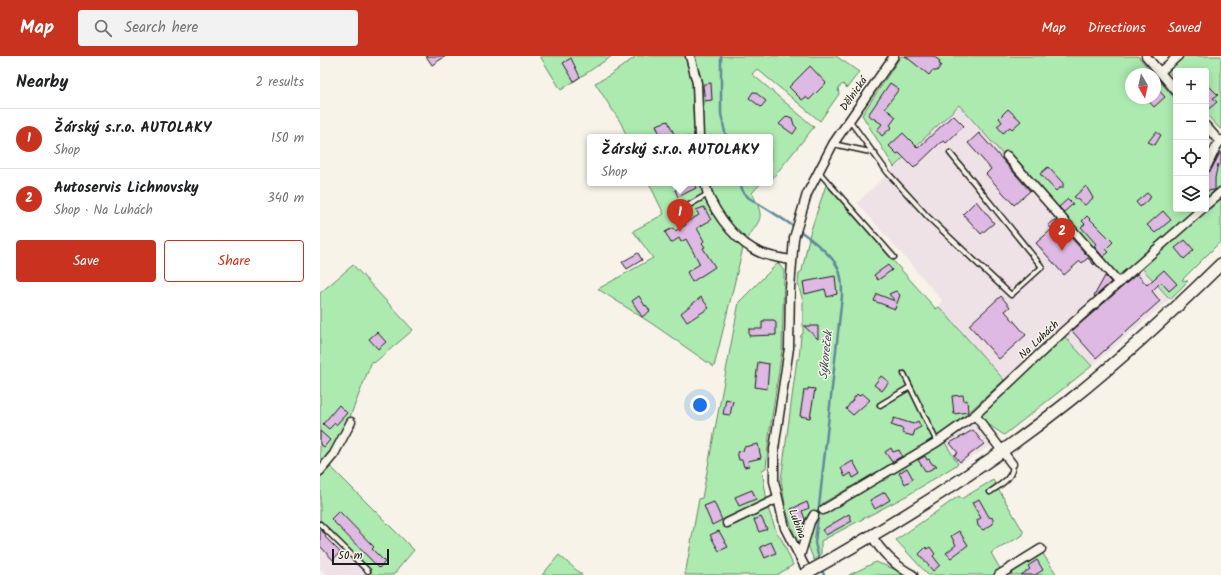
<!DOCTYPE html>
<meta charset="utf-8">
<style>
:root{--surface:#fff;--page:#f2f2f2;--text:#202124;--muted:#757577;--line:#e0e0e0;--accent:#c8321e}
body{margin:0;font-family:Kalam,sans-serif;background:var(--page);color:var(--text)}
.controls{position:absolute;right:12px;top:12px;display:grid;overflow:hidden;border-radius:4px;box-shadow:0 2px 10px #0003}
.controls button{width:36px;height:36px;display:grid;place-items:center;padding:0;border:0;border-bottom:1px solid var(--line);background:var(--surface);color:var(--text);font:20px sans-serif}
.compass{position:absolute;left:805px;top:12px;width:36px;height:36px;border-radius:50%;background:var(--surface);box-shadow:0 2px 10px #0003;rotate:171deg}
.scale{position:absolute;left:12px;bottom:10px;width:57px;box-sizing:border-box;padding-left:4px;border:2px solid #1c1c1c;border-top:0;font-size:11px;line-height:14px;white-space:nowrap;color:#1c1c1c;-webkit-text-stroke:3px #f7f3e8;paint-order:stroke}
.you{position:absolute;left:380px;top:349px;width:14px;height:14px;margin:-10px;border:3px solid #fff;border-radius:50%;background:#1a73e8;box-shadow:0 0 0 6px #1a73e833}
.badge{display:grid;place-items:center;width:26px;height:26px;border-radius:50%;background:var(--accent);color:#fff;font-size:13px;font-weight:700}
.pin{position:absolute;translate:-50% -33px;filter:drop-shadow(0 1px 2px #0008)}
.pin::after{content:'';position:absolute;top:21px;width:14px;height:12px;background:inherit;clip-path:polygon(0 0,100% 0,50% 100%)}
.popup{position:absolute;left:267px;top:78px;width:186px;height:52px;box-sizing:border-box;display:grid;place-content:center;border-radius:4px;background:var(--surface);filter:drop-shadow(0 1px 3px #0005);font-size:13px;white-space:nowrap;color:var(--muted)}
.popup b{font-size:15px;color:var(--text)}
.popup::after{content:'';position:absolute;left:50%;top:100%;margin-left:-8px;border:8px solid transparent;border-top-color:var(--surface)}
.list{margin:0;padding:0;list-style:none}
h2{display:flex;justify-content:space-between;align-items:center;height:52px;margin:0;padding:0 16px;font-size:17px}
h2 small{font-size:13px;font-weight:400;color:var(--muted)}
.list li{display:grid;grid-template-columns:26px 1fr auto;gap:12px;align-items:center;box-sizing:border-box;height:60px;padding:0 16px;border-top:1px solid var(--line)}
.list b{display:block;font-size:15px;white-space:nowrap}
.list p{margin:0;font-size:13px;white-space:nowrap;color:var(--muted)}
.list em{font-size:13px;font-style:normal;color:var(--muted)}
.actions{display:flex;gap:8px;padding:12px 16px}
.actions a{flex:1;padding:9px 0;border:1px solid var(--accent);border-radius:4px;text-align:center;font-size:14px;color:var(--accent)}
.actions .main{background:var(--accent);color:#fff}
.icon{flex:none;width:22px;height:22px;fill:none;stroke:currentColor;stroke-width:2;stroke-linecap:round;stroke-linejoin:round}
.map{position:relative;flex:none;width:901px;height:519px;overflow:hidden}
header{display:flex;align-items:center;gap:24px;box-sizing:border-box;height:56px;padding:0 20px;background:var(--accent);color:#fff}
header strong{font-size:19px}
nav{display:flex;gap:22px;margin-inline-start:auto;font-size:14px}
.search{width:280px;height:36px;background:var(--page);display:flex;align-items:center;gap:10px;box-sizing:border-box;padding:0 14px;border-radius:4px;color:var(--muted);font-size:15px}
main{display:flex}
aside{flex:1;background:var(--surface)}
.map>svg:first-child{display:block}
.built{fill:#efe2e6}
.green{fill:#adeab0;stroke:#648366}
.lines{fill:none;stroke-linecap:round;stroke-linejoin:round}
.stream{stroke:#608a9b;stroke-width:2.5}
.building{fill:#ddb9e3;stroke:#1c1c1c}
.service-casing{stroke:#1c1c1c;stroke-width:7}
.minor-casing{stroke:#1c1c1c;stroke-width:11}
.secondary-casing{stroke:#1c1c1c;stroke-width:14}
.service{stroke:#f7f3e8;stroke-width:4}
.minor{stroke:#f7f3e8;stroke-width:8}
.secondary{stroke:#f7f3e8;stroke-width:11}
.secondary-bridge-casing{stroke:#1c1c1c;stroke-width:14;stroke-linecap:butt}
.secondary-bridge{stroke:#f7f3e8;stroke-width:11}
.labels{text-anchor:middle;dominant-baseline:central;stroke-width:3;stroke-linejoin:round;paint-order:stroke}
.street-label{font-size:11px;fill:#1c1c1c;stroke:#f7f3e8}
.water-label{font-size:12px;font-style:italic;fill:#3e535b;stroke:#f7f3e8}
</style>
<header>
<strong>Map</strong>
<div class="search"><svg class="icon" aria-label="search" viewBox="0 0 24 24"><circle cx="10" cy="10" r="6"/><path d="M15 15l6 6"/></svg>Search here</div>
<nav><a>Map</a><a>Directions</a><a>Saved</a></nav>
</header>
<main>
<aside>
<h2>Nearby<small>2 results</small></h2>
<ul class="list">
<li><span class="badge">1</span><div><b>Žárský s.r.o. AUTOLAKY</b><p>Shop</p></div><em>150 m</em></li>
<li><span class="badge">2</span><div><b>Autoservis Lichnovsky</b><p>Shop · Na Luhách</p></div><em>340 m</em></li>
</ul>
<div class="actions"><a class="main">Save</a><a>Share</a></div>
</aside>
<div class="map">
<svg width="901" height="519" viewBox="0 0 901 519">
<rect width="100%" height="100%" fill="#f7f3e8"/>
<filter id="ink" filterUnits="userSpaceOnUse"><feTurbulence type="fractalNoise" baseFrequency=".025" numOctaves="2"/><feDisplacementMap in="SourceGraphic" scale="8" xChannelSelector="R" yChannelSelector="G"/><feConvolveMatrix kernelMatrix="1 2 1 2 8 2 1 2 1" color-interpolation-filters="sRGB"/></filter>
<g filter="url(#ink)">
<g class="built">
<polygon points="639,49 795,225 684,324 619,251 622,244 537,147"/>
<polygon points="822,212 850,243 772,310 744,280"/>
<polygon points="650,366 654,368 655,367 671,390 624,417 638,408 624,385"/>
<polygon points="0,471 49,519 8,519 0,513"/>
</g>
<g class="green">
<polygon points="220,0 292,0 241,34"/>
<polygon points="314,0 366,0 372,23 374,81 307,81 301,67 275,27 287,21 314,2"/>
<polygon points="374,0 516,0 539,16 527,32 523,28 518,32 519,38 500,65 437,13 432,18 494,71 451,124 450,81 382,81 380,31"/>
<polygon points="581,0 818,0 833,18 811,18 811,42 835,42 835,20 856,44 856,153 875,153 798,222 685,101 639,49 574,111 542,59"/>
<polygon points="864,0 901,0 901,74 886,58 886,15 856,15 856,24 847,14"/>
<path d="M901 97V132L891 141H888C883 124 887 109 901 97Z"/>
<polygon points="329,127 381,127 398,165 423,192 394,311 334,269 278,233 333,202 313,175 344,158"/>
<path d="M389 127H441L432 137C445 163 442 161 426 184 409 168 394 151 389 127Z"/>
<polygon points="506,129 616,253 619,251 623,255 684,324 636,368 612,384 503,447 503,452 490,460 480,486 477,486 466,454 461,424 477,303 479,303 481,279 483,278 483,245 478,228 479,217 482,215 490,177"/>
<polygon points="901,141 901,185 862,224 868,225 850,243 822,212"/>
<polygon points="458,207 464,215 462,294 449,380 446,412 442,414 448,452 456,475 462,484 473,509 457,519 365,519 379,443 382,442 419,246"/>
<polygon points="33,209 93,274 54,307 52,305 28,366 0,412 0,237"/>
<polygon points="744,280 772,310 684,379 662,364 661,355"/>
<path d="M624 385 638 408 588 439 501 485V499L494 504C492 499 489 493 488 488 486 477 492 462 501 457L502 459 560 424 563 425 569 422 570 419Z"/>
<polygon points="11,411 94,494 73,519 54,519 0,465 0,422"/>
<polygon points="673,424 703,475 703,479 671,497 682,516 676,519 608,519 576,484 639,440 641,443"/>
<polygon points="721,495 737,519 684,519"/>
<polygon points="239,499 262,519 222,519"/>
<polygon points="556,506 584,517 587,519 529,519"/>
</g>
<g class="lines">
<g class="stream">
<polyline points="401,0 401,58 406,81"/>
<path d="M420 127 423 136 429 142C451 155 506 189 517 210 522 219 522 230 522 240L495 487 500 507"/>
<polyline points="501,512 504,519"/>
</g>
</g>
<g class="building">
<polygon points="106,0 126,0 112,9"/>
<polygon points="585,0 613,0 620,5 619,8 621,9 617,15 612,15 609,19"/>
<polygon points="251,2 260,21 254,25 243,7"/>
<polygon points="490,10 506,27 489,44 486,41 482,44 469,31"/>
<polygon points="391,27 392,44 385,45 383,30 384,28"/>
<polygon points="570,27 579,33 565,52 576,61 570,69 572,71 562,80 557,74 562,68 548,59"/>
<polygon points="886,27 898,39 893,42 897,46 886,55"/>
<polygon points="835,30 845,41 834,51 826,42 835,42"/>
<polygon points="433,36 435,36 446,45 441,51 429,42"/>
<polygon points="688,53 701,65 692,73 690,71 683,77 677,70 682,66 679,62"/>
<polygon points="633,59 644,70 626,87 624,85 620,87 594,112 579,97 577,98 569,90 583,77 598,92"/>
<polygon points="467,60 472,62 474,69 477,72 473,78 459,68"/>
<polygon points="348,65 354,78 341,81 336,69"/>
<polygon points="836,76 841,79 835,89 828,86"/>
<polygon points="659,77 710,135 694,149 666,118 671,113 648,87"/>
<polygon points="901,95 901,111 898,108 895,122 895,134 886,135 886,118 891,114"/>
<polygon points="728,111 743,127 743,132 739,132 736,135 720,118"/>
<polygon points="361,127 374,127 376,132 358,141 355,134 363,131"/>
<polygon points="766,130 773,142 765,149 754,141"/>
<polygon points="827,137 831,141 820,151 816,146"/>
<polygon points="748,143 753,148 744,156 739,151"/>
<polygon points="656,145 674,167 661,178 643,158"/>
<polygon points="384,151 391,164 377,172 384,185 382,187 385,191 383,192 395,211 372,226 367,216 380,208 366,183 361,186 359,182 351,187 345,176 353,172 355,175 366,169 365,167 379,159 376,154"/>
<polygon points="843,155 851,164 835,177 827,169"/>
<polygon points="767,160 793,186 786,193 789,196 783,201 774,190 776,188 761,171 765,168 762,165"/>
<polygon points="735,164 775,208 774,209 768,202 762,207 760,205 744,219 716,187 732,173 728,169"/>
<polygon points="865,184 874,194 864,203 855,192"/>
<polygon points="318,197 322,204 307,213 302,206"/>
<polygon points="568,209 572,214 558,224 554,219"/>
<polygon points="844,214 857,228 849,235 841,226 832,235 840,245 776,302 752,275 817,218 827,229"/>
<polygon points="515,220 517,238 507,241 505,233 485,238 483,226"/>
<polygon points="785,220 791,226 775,241 774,240"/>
<polygon points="576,235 580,239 575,253 554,245 557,238 575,245 569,238"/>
<polygon points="319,240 325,250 326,249 330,255 322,261 312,245"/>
<polygon points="681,240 690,251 685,255 706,279 679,303 649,269"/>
<polygon points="381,241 389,252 367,266 361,257"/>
<polygon points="444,264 454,264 456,267 456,279 429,280 429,273 442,273 442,266 444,266"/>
<polygon points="484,270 498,270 498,283"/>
<polygon points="57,276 66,286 58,293 49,283"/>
<polygon points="438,306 449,308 447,333 435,331"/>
<polygon points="561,320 569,326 562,335 554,329"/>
<polygon points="488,332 495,333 490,362 480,360 484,334 488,334"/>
<polygon points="542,337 550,344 533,359 526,353 537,338 539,340"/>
<polygon points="643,339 644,345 647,344 648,356 634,358 632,340"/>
<polygon points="406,343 413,345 410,359 403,358"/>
<polygon points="19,349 27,357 16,369 15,367 9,373 3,368"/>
<polygon points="574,362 593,368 598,365 601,371 595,374 593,380 582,377 583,373 571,369"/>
<polygon points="653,374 664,388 640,406 634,399 638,397 630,387"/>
<polygon points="0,375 10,384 4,391 0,388"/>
<polygon points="438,388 441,402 428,405 429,410 424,411 422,404 419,404 417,396 423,395 424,391"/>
<polygon points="571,392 573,396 579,394 582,400 572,406 565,396"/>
<polygon points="605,400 607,404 609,403 612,408 617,410 606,416 598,404"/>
<polygon points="533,405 540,418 533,422 531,417 525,421 521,412"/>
<polygon points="587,412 593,423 585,428 579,417"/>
<polygon points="432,434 436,443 419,450 415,441"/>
<polygon points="565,436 570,444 555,453 550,444"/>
<polygon points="659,443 669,461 673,462 673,468 663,474 658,470 657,464 661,462 652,447"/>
<polygon points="394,446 402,464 392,469 384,450"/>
<polygon points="487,446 489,452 482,455 485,463 483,469 477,471 471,453"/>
<polygon points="19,455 54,491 52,493 65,506 59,512 11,463"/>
<polygon points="529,458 532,465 506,479 502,474"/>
<polygon points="441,461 447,473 439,476 434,464"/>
<polygon points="0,473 6,479 5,481 20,496 13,504 0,490"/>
<polygon points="399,475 408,491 399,495 390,479"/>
<polygon points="639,475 648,489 631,502 626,497 636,489 631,480"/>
<polygon points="451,486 456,497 445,502 440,491"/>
<polygon points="606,491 607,493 610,491 615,498 613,500 620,509 613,515 599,498"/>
<polygon points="717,504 723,514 715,519 701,519 710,513 708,510"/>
</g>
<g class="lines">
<defs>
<g id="service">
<polyline points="530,65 568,117 608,161 691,239 722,211 630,97"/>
<polyline points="513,88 555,97"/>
<polyline points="498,115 574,201"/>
<polyline points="359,155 388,138"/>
<polyline points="584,318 617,386"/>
<polyline points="560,349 590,331"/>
<path d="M670 436C680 429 695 421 692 408"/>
<polyline points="0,468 48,515"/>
</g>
<g id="minor">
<polyline points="370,0 377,27 379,81"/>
<polyline points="826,0 856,35"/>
<polyline points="840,16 858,0"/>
<polyline points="886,70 899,85"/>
<polyline points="687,100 799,227"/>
<polyline points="886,112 896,91 901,84"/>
<path d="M385 127C389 150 412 181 433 193 444 200 459 202 471 204"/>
<polyline points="886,149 901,136"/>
<polyline points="655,359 692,408"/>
<polyline points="0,415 14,398 31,366"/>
<polyline points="503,454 617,386 655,359 745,274 882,153"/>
<polyline points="407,467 457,443"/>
<path d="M552 480C561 496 577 511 593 519"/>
<polyline points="480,500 490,466 494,459"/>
<polyline points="489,519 465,472 454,425 454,393 469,292 470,232 474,182 487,138 513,88 574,0"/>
<polyline points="679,519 721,493"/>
</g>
<path id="secondary" d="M515 501C596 455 675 404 749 345 802 303 852 256 901 208"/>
</defs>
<use href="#service" class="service-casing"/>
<use href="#minor" class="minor-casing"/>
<use href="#secondary" class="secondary-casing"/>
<use href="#service" class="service"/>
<use href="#minor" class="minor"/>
<use href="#secondary" class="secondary"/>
<defs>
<polyline id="secondary-bridge" points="483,519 515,501"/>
</defs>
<use href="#secondary-bridge" class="secondary-bridge-casing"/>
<use href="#secondary-bridge" class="secondary-bridge"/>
</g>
</g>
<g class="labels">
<g class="street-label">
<text transform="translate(534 38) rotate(-55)">Dělnická</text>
<text transform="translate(719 284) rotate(-43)">Na Luhách</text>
<text transform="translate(477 468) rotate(69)">Lubina</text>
</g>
<g class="water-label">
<text transform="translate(506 299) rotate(-84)">Sýkoreček</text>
</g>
</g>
</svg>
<div class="controls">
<button>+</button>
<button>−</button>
<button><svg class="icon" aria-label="locate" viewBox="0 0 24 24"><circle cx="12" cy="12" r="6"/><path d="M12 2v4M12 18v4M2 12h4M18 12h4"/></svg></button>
<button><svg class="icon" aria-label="layers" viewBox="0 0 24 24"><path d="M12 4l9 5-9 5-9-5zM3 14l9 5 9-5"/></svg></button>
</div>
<svg class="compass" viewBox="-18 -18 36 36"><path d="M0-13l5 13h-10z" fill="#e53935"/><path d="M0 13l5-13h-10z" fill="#757577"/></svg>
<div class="scale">50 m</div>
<div class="you"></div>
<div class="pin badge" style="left:360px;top:176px">1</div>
<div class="popup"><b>Žárský s.r.o. AUTOLAKY</b>Shop</div>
<div class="pin badge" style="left:742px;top:195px">2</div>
</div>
</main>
